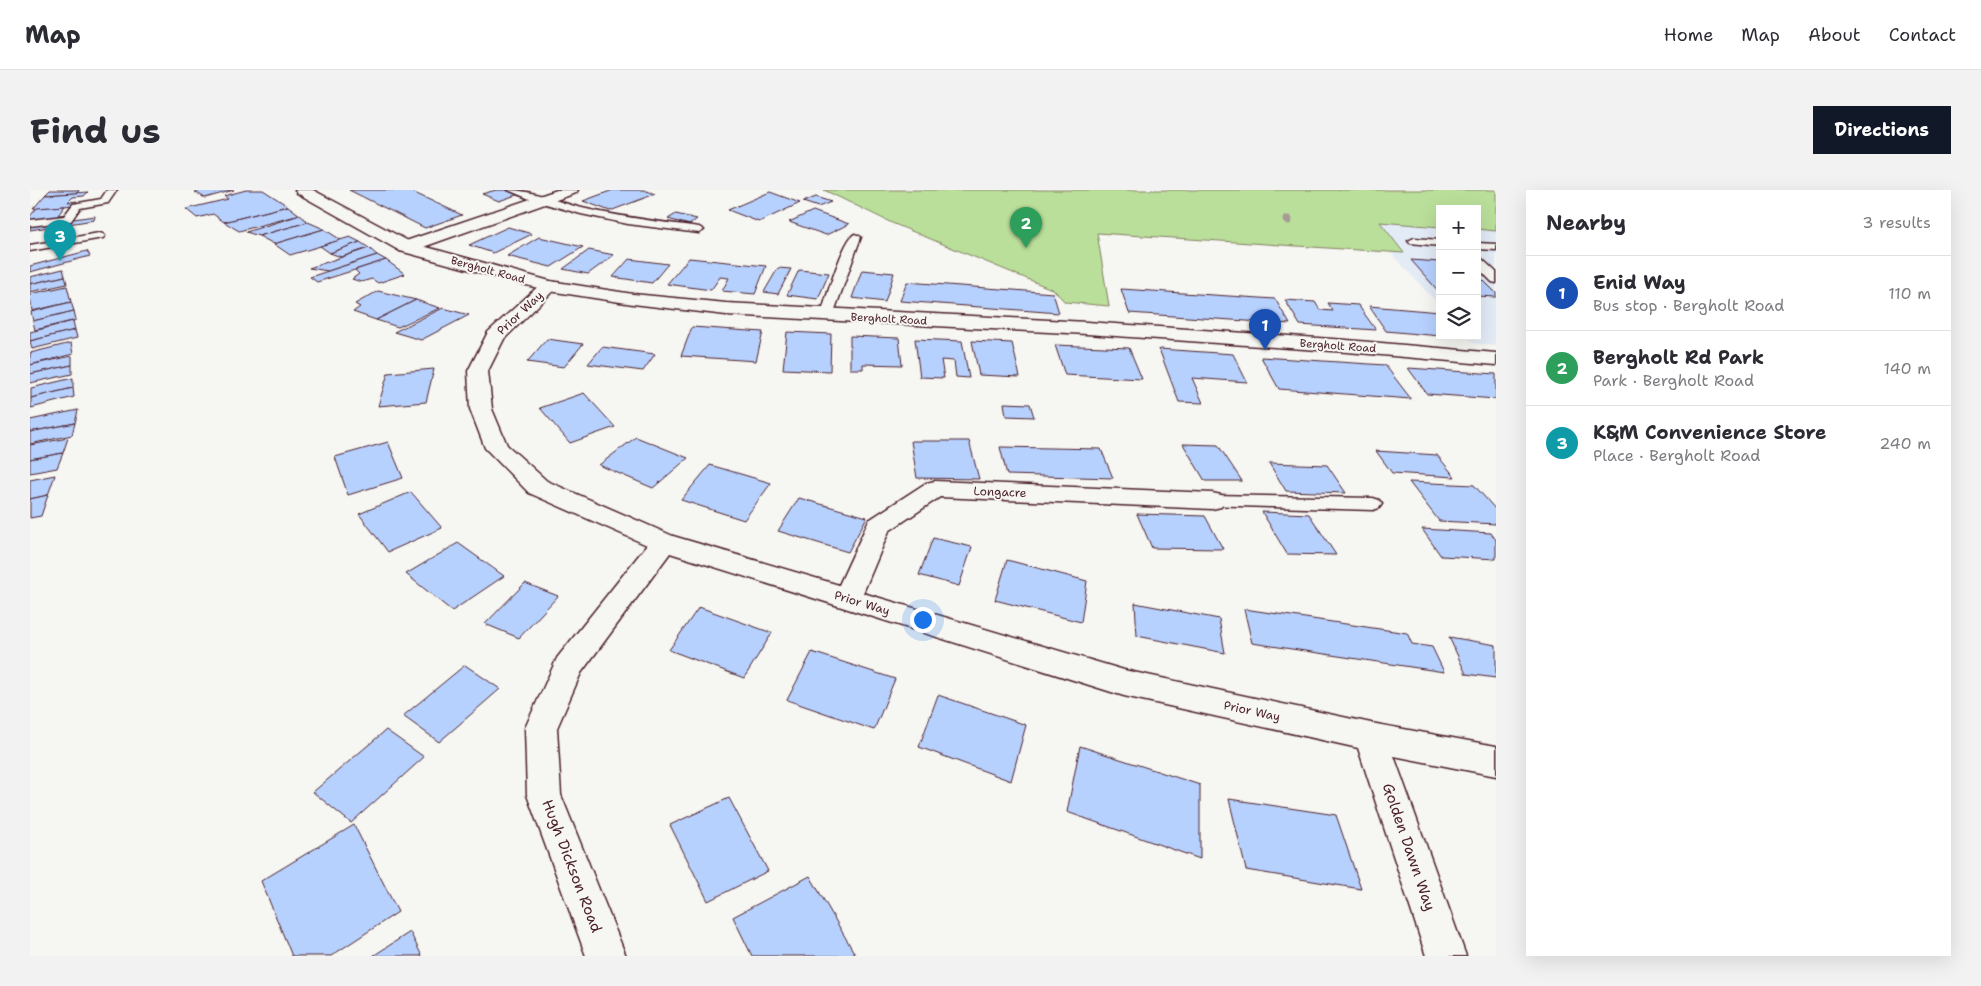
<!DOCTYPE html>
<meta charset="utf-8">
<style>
:root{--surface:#fff;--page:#f2f2f3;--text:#2b2b33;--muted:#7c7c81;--line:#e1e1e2;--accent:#111827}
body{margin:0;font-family:"Shantell Sans",sans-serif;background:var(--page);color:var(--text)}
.controls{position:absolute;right:15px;top:15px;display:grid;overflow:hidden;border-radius:0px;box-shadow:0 5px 20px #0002}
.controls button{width:45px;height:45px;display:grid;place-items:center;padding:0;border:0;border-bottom:1px solid var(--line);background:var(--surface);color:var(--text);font:25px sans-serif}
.you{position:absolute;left:892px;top:429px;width:18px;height:18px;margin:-12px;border:4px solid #fff;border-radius:50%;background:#1a73e8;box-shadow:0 0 0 8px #1a73e833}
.badge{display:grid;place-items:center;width:32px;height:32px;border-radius:50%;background:var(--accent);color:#fff;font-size:16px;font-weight:700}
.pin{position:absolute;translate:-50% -41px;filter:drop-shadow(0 1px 2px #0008)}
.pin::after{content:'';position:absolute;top:26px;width:18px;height:15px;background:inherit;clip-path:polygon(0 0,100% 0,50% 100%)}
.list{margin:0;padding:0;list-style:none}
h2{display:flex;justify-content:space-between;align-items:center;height:65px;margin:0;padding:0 20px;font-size:21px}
h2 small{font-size:16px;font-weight:400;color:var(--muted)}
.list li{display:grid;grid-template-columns:32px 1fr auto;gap:15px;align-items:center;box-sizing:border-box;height:75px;padding:0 20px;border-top:1px solid var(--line)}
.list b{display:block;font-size:19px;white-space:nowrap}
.list p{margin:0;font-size:16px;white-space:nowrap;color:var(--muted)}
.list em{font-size:16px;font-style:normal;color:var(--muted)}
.icon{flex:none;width:28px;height:28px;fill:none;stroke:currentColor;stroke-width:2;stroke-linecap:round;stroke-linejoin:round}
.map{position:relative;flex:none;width:1466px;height:766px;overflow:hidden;border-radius:0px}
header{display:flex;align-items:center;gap:30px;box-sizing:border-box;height:70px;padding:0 25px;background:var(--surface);border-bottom:1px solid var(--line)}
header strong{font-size:24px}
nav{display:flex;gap:28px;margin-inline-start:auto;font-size:18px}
.intro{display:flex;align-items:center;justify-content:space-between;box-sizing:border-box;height:120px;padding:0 30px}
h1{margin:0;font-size:35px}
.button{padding:12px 22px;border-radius:0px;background:var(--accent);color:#fff;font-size:18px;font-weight:700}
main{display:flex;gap:30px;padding:0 30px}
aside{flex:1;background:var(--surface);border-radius:0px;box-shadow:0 5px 20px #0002}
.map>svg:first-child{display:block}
.built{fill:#e3ebf6}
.green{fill:#badf9a;stroke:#827f62}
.building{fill:#b7d1fe;stroke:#4a1f2b}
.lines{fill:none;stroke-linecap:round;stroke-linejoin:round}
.service-casing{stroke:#4a1f2b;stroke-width:3}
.minor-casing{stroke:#4a1f2b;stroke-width:3}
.secondary-casing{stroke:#4a1f2b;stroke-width:3}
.service{fill:#f6f6f2;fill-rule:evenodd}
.minor{fill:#f6f6f2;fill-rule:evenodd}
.secondary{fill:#f6f6f2;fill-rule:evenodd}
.tree{fill:#a79a94}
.labels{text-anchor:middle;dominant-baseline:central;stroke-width:4;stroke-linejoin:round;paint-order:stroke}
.far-street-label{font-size:11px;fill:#4a1f2b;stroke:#f6f6f2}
.street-label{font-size:12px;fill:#4a1f2b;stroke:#f6f6f2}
.near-street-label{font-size:15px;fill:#4a1f2b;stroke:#f6f6f2}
</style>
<header>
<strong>Map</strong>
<nav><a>Home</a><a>Map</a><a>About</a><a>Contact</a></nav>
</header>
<div class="intro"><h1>Find us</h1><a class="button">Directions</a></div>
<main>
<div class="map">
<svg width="1466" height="766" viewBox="0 0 1466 766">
<rect width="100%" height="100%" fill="#f6f6f2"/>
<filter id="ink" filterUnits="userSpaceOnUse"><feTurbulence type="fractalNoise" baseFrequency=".02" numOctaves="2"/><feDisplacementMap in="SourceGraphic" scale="10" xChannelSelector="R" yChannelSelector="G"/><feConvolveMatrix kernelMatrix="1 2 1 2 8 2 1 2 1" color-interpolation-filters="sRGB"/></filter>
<g filter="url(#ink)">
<g class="built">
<polygon points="1349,32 1410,37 1410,116 1360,62 1374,62"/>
<polygon points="1447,39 1466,41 1466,156 1443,153 1437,146 1447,146"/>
</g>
<polygon class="green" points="794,0 1466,0 1466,41 1447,39 1447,19 1410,19 1410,37 1350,32 1374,63 1067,43 1079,116 1035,112 1024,100 862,33"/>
<g class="building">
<polygon points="20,0 49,0 47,3 15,5"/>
<polygon points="172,0 204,0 175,8 165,2"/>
<polygon points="216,0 233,0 258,16 194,32 183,24 167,28 156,19 198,9 194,6"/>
<polygon points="319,0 378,0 432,25 395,38"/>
<polygon points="466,0 477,0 489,4 469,11 452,4"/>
<polygon points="583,0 614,0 625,4 580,21 553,11"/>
<polygon points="58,2 54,6 43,7 38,12 47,11 44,15 3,19 15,5"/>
<polygon points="740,2 770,13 729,32 698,20"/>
<polygon points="786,7 801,12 788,17 773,12"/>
<polygon points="35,16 28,25 38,24 34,29 0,32 0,26 7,18"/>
<polygon points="258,16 270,25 209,41 194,32"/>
<polygon points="783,21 819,34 796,45 759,32"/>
<polygon points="646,24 667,29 659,35 638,29"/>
<polygon points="270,25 278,32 229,46 216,42"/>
<polygon points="65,26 64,30 0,40 0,35"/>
<polygon points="278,32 294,39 244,54 229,46"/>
<polygon points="478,37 502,44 463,63 439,55"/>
<polygon points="294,39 311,50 260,65 244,54"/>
<polygon points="320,47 330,52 300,63 290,56"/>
<polygon points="509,47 553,57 521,77 477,66"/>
<polygon points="330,52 339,58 311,67 300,63"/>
<polygon points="339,58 347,65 298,81 279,78"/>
<polygon points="559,60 584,65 558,84 533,79"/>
<polygon points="57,61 60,66 0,82 0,76"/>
<polygon points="347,65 356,70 287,92 280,87"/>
<polygon points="659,68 736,76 725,104 692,101 699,88 690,87 681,100 637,94"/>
<polygon points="599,69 638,74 622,93 583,87"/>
<polygon points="356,70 375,84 348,93 342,89 331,92 322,89 329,84 325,80"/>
<polygon points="1381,70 1410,72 1410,103"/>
<polygon points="748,78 761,79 748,104 734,102"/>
<polygon points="33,79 35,86 0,94 0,87"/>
<polygon points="769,80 799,83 788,109 757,105"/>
<polygon points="832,80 864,83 855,112 822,108"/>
<polygon points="1447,84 1466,103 1466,107 1447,106"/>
<polygon points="35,86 37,94 0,102 0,94"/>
<polygon points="877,92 1023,103 1029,123 870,111"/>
<polygon points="37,96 41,112 2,121 0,104"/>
<polygon points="1091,99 1245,109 1260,134 1099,123"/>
<polygon points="348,101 386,110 346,130 323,122 330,117 325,114"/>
<polygon points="386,110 410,118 368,137 346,130"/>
<polygon points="1255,110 1285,112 1290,120 1303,121 1298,113 1328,115 1346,140 1270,135"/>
<polygon points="41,112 44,121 3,131 1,122"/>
<polygon points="1339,116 1410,122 1410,146 1356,141"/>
<polygon points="413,118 439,125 391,150 364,142"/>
<polygon points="44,121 46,130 5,140 3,131"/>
<polygon points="43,131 45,140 0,151 0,142"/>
<polygon points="662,137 733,142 726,171 651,166"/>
<polygon points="45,140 47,148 2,159 0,151"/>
<polygon points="757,142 801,144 800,181 753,179"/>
<polygon points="820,146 869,148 872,175 833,174 833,179 820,179"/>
<polygon points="517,149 553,154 534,177 497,172"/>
<polygon points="885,149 932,151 939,188 926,187 924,171 911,170 914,188 890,187"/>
<polygon points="942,151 982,153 990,187 949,185"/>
<polygon points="41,153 43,164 0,175 0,163"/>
<polygon points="1025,155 1099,158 1112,189 1035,185"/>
<polygon points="572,157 625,164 613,181 558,174"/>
<polygon points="1129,159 1203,164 1217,192 1162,188 1173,213 1149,212"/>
<polygon points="42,166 42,175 0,184 0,175"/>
<polygon points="1231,167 1355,175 1381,209 1249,199"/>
<polygon points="42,175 42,184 0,193 0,184"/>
<polygon points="1378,178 1466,184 1466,209 1397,204"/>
<polygon points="404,179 396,212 348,216 358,183"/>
<polygon points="43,188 43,198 1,208 1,198"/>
<polygon points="43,198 44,207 1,218 1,208"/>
<polygon points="554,203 585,237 540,253 510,218"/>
<polygon points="974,213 1000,214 1004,227 976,226"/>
<polygon points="48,220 45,233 0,242 0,230"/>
<polygon points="45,233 42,245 0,254 0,242"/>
<polygon points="606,247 658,268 623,298 569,275"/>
<polygon points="38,248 33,263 0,269 0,255"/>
<polygon points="881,251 939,251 949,289 887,288"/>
<polygon points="358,252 373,288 318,305 305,267"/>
<polygon points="1153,254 1188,255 1212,291 1175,291"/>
<polygon points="970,257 1071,259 1083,288 977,285"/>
<polygon points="1346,261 1407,265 1425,287 1362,283"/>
<polygon points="33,263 27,278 0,283 0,269"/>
<polygon points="1239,273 1297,275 1316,303 1256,301"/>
<polygon points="680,275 741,293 714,330 651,310"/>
<polygon points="25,285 18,305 0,309 0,290"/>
<polygon points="1379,292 1444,295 1466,320 1466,334 1409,331"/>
<polygon points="381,302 412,338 358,362 329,324"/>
<polygon points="18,305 11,326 0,328 0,309"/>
<polygon points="769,308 837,327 818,362 748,341"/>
<polygon points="1232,322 1279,324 1306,365 1257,364"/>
<polygon points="1107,324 1175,326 1193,359 1122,358"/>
<polygon points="1392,339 1461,343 1466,350 1466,369 1411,366"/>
<polygon points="903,348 942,357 929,396 889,385"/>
<polygon points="428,353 474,386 422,421 376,384"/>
<polygon points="977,370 1057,391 1051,432 965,410"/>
<polygon points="495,393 528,406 489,448 455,434"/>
<polygon points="1105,413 1189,429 1195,463 1107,446"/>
<polygon points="669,417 742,443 714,488 639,460"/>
<polygon points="1214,419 1377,443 1382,454 1402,457 1414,482 1222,453"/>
<polygon points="1419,447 1466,455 1466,488 1436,484"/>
<polygon points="782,462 865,489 844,540 757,510"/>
<polygon points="435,475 470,499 409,552 373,526"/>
<polygon points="908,505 996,535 981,591 889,557"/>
<polygon points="356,540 394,567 321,633 283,602"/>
<polygon points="1050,556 1170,595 1170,669 1037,622"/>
<polygon points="699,608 738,681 678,711 640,635"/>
<polygon points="1199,609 1306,625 1331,699 1216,680"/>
<polygon points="324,635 368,722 301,766 262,766 231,691"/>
<polygon points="780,686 826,766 722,766 703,727"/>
<polygon points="380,742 392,766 343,766"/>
</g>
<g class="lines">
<defs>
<g id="service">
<polygon points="77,0 87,0 78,13 50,18 41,31 0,36 0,30 34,26 43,14 71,9"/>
<path d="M478 0C503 0 527 12 552 18 590 27 630 32 669 37L674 40 669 43 598 34 551 24 502 10Z"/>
<polygon points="69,43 73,44 75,46 73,48 0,61 0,55"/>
<path d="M825 44 831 47 803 125 797 129 792 128 791 125C795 111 814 47 825 44Z"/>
<polygon points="1384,48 1410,50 1410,56 1380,53 1378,51"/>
<polygon points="1447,53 1466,54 1466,60 1447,59"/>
<polygon points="1447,67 1451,68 1466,82 1466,93 1462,92 1447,77"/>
<polygon points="1182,305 1343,308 1349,310 1352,314 1349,318 1343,320 1176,315 1173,311 1176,307"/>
</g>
<g id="minor">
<polygon points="527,0 548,0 546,3 382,61 370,61 368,57 370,53"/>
<polygon points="519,91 525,92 528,96 474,149 458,181 462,219 477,255 517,291 643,346 809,395 839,330 896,293 905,291 1182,303 1191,305 1195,311 1191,317 1182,319 910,307 859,341 833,403 1094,480 1341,533 1466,556 1466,586 1364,566 1436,766 1396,766 1328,558 1094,506 640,363 551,483 527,538 531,605 596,766 556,766 497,605 495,538 527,468 617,355 499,303 455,258 440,219 438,181 458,142 513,92"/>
</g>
<polygon id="secondary" points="265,0 283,0 382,53 520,91 603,104 696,113 1057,132 1317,150 1466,163 1466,175 1317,162 1057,144 696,125 603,114 519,101 370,61 267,3"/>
</defs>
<use href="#service" class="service-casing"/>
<use href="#minor" class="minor-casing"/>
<use href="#secondary" class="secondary-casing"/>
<use href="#service" class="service"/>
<use href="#minor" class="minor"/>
<use href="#secondary" class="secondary"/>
</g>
<circle class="tree" cx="1258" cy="30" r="4.5"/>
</g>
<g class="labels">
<g class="far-street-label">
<text transform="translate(458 80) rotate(15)">Bergholt Road</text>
<text transform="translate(859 129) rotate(3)">Bergholt Road</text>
<text transform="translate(1308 156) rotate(4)">Bergholt Road</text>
</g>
<g class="street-label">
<text transform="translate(490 123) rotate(-43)">Prior Way</text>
<text transform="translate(970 302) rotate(2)">Longacre</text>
<text transform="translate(832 413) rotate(17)">Prior Way</text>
<text transform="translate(1222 521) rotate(12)">Prior Way</text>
</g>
<g class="near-street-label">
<text transform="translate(1379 657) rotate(71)">Golden Dawn Way</text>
<text transform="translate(542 676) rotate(69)">Hugh Dickson Road</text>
</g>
</g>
</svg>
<div class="controls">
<button>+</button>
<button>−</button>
<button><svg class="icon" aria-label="layers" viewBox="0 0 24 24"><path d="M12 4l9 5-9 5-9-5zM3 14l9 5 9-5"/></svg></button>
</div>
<div class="you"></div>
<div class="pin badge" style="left:1235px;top:160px;background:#1a4fb4">1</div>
<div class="pin badge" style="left:996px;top:58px;background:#2e9e5b">2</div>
<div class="pin badge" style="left:30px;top:71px;background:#0f9aa8">3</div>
</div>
<aside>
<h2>Nearby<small>3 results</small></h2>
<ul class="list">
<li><span class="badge" style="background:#1a4fb4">1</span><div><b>Enid Way</b><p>Bus stop · Bergholt Road</p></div><em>110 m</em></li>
<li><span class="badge" style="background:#2e9e5b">2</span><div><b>Bergholt Rd Park</b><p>Park · Bergholt Road</p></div><em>140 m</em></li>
<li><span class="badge" style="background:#0f9aa8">3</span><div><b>K&amp;M Convenience Store</b><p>Place · Bergholt Road</p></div><em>240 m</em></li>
</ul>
</aside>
</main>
